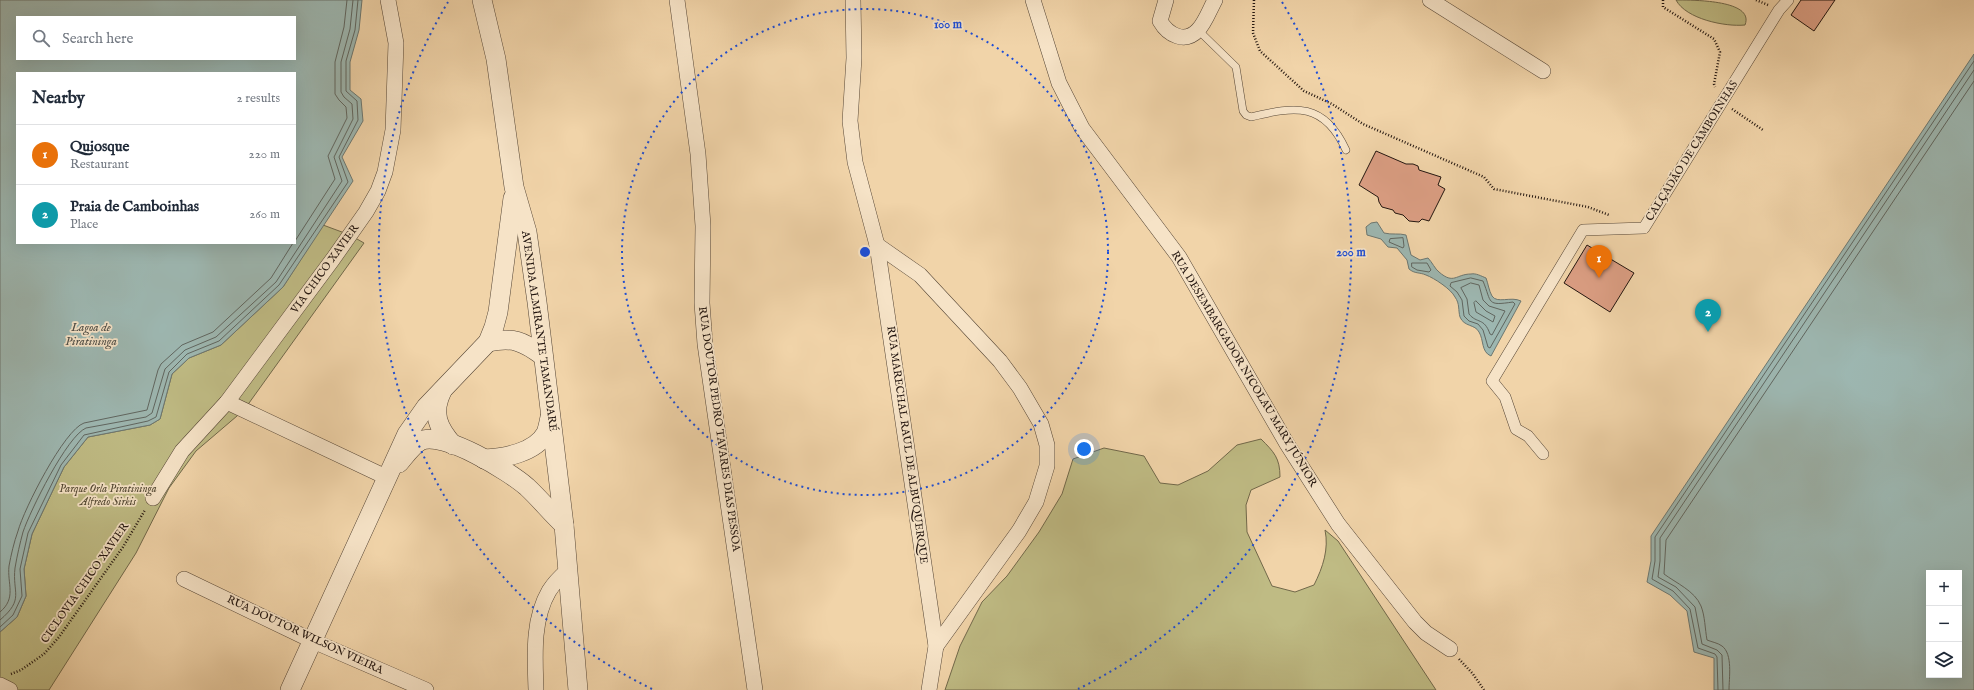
<!DOCTYPE html>
<meta charset="utf-8">
<style>
:root{--surface:#fff;--page:#f2f2f3;--text:#1f2937;--muted:#747a83;--line:#e0e1e3;--accent:#db2777}
body{margin:0;font-family:"IM FELL English",serif;background:var(--page);color:var(--text)}
.controls{position:absolute;right:12px;bottom:12px;display:grid;overflow:hidden;border-radius:0px;box-shadow:0 4px 16px #0002}
.controls button{width:36px;height:36px;display:grid;place-items:center;padding:0;border:0;border-bottom:1px solid var(--line);background:var(--surface);color:var(--text);font:20px sans-serif}
.you{position:absolute;left:1084px;top:449px;width:14px;height:14px;margin:-10px;border:3px solid #fff;border-radius:50%;background:#1a73e8;box-shadow:0 0 0 6px #1a73e833}
.badge{display:grid;place-items:center;width:26px;height:26px;border-radius:50%;background:var(--accent);color:#fff;font-size:13px;font-weight:700}
.pin{position:absolute;translate:-50% -33px;filter:drop-shadow(0 1px 2px #0008)}
.pin::after{content:'';position:absolute;top:21px;width:14px;height:12px;background:inherit;clip-path:polygon(0 0,100% 0,50% 100%)}
.list{margin:0;padding:0;list-style:none}
h2{display:flex;justify-content:space-between;align-items:center;height:52px;margin:0;padding:0 16px;font-size:17px}
h2 small{font-size:13px;font-weight:400;color:var(--muted)}
.list li{display:grid;grid-template-columns:26px 1fr auto;gap:12px;align-items:center;box-sizing:border-box;height:60px;padding:0 16px;border-top:1px solid var(--line)}
.list b{display:block;font-size:15px;white-space:nowrap}
.list p{margin:0;font-size:13px;white-space:nowrap;color:var(--muted)}
.list em{font-size:13px;font-style:normal;color:var(--muted)}
.icon{flex:none;width:22px;height:22px;fill:none;stroke:currentColor;stroke-width:2;stroke-linecap:round;stroke-linejoin:round}
.map{position:relative;flex:none;width:1974px;height:690px;overflow:hidden}
.search{position:absolute;background:var(--surface);box-shadow:0 4px 16px #0002;left:16px;top:16px;width:280px;height:44px;display:flex;align-items:center;gap:10px;box-sizing:border-box;padding:0 14px;border-radius:0px;color:var(--muted);font-size:15px}
.panel{position:absolute;background:var(--surface);box-shadow:0 4px 16px #0002;left:16px;top:72px;width:280px;height:172px;border-radius:0px}
.map>svg:first-child{display:block}
.green{fill:#bfbb84;stroke:#71684a}
.water{fill:#9db7b1;stroke:#6c7771;fill-rule:evenodd}
.lines{fill:none;stroke-linecap:round;stroke-linejoin:round}
.shore{stroke:#606660;stroke-width:1}
.building{fill:#db9e83;stroke:#231610}
.service-casing{stroke:#564636;stroke-width:8}
.pedestrian-casing{stroke:#564636;stroke-width:12}
.minor-casing{stroke:#564636;stroke-width:16}
.tertiary-casing{stroke:#564636;stroke-width:20}
.path{stroke:#231610;stroke-width:2.5;stroke-dasharray:1 2;stroke-linecap:butt}
.service{stroke:#f6e3c7;stroke-width:7}
.pedestrian{stroke:#f6e3c7;stroke-width:11}
.minor{stroke:#f6e3c7;stroke-width:15}
.tertiary{stroke:#f6e3c7;stroke-width:19}
.ring{fill:none;stroke:#1d4ed8;stroke-width:2;stroke-dasharray:2 4}
.labels{text-anchor:middle;dominant-baseline:central;stroke-width:3.5;stroke-linejoin:round;paint-order:stroke}
.street-label{font-size:11px;fill:#231610;stroke:#f6e3c7}
.park-label{font-size:11px;font-style:italic;fill:#524833;stroke:#f6e3c7}
.water-label{font-size:12px;font-style:italic;fill:#4e4e48;stroke:#f6e3c7}
.centre{fill:#1d4ed8;stroke:#f6e3c7;stroke-width:2}
.ring-label{font-size:12px;text-anchor:middle;font-weight:bold;fill:#1d4ed8;stroke:#f6e3c7;stroke-width:3.5;stroke-linejoin:round;paint-order:stroke}
</style>
<div class="map">
<svg width="1974" height="690" viewBox="0 0 1974 690">
<rect width="100%" height="100%" fill="#f1d4a9"/>
<filter id="stains"><feTurbulence type="fractalNoise" baseFrequency=".005" numOctaves="4"/><feColorMatrix values="0 0 0 0 .2 0 0 0 0 .09 0 0 0 0 .02 0 0 0 .5 -.17"/></filter>
<radialGradient id="worn" r=".72"><stop offset=".6" stop-color="#630" stop-opacity="0"/><stop offset="1" stop-color="#630" stop-opacity=".3"/></radialGradient>
<g class="green">
<path d="M1676 0C1694 0 1755 0 1745 25 1725 27 1686 19 1676 0Z"/>
<polygon points="323,225 350,235 364,243 244,410 196,451 169,488 136,553 49,690 0,690 0,632 17,617 26,596 24,569 32,534 64,467 88,437 150,425 160,419 172,374 189,358 221,345 283,287"/>
<path d="M1261 439C1274 452 1280 458 1280 477L1251 490 1246 505 1247 532 1272 586 1295 592 1314 585C1323 567 1329 549 1325 530L1338 541 1436 690H945L960 646 982 602 1007 576 1039 532 1062 494 1073 459 1104 448 1144 456 1160 483 1178 485 1208 471 1237 445Z"/>
</g>
<g class="water">
<path d="M0 0H362L359 30 350 62V90L361 99 363 121 342 157 353 181 283 287 221 345 189 358 172 374 160 419 150 425 88 437 64 467 32 534 24 569 26 596 17 617 0 632ZM17 17H295V59H17ZM17 73H295V243H17Z"/>
<path d="M1974 54V690H1714V658L1694 652 1687 611 1670 595 1647 582 1651 561V536ZM1929 573H1959V675H1929Z"/>
<path d="M1377 222 1384 233C1392 235 1399 233 1406 235L1411 255 1420 260 1428 258C1432 262 1435 269 1439 272 1454 285 1456 274 1471 274 1476 273 1481 276 1486 278 1488 283 1489 291 1492 296 1497 304 1511 296 1521 301L1491 356C1481 352 1484 340 1479 332 1475 324 1464 327 1460 317 1458 310 1460 304 1455 297 1451 289 1434 278 1426 275 1419 272 1415 274 1409 269L1407 260 1397 248 1388 247 1381 239 1367 235 1366 227 1371 223Z"/>
</g>
<g class="lines">
<g class="shore">
<polygon points="1403,238 1404,246 1403,248 1389,242 1390,239"/>
<polyline points="295,241 335,179 328,156 347,118 346,107 339,100 335,94 335,62 344,27 347,0"/>
<polygon points="1412,263 1427,263 1431,270 1429,272 1417,270 1412,267"/>
<path d="M1471 278 1483 281C1492 303 1486 306 1513 302L1515 304 1490 348 1488 347 1483 330 1478 324 1469 321 1464 316 1462 300 1457 292 1450 286 1451 283Z"/>
<path d="M1471 283 1479 285 1483 300 1489 306 1505 311 1492 335 1490 334C1484 317 1477 324 1469 314L1467 299 1461 288Z"/>
<polygon points="1476,301 1486,311 1495,316 1493,322 1476,312 1474,303"/>
<path d="M0 612C17 598 7 584 9 566 11 555 14 542 18 531 24 509 64 430 84 423L147 410 158 370 161 364 182 345 213 332 271 278 293 243"/>
<path d="M0 620C25 599 12 593 15 568 17 556 20 543 23 532 30 511 67 436 86 428L146 417 152 413 165 369 185 350 216 337 276 282 342 181 334 157 353 119 352 104 344 97 341 92V62L350 29 353 0"/>
<polyline points="0,627 13,615 22,596 20,569 28,533 61,465 84,435 148,421 156,417 169,372 187,354 219,341 279,285 348,182 339,157 358,120 357,101 346,91 346,61 355,30 358,0"/>
<polyline points="1718,690 1717,657 1715,654 1698,648 1690,609 1673,591 1652,579 1655,561 1655,537 1974,61"/>
<polyline points="1723,690 1722,655 1717,650 1702,644 1695,607 1676,587 1658,577 1660,561 1660,538 1974,70"/>
<path d="M1729 690C1729 678 1733 654 1722 646 1718 643 1712 642 1707 640 1705 629 1705 616 1701 606 1695 591 1676 583 1664 574L1666 540 1974 81"/>
</g>
</g>
<g class="building">
<polygon points="1801,0 1835,0 1814,31 1791,15"/>
<polygon points="1376,151 1406,164 1413,164 1418,166 1419,170 1441,177 1438,185 1445,189 1429,221 1422,219 1419,222 1409,221 1403,215 1395,213 1393,210 1382,207 1379,202 1378,197 1359,185"/>
<polygon points="1587,245 1634,273 1610,312 1564,283"/>
</g>
<g class="lines">
<defs>
<path id="service" d="M1198 30 1236 67 1243 111 1246 115 1251 117C1296 106 1324 102 1346 150"/>
<polyline id="pedestrian" points="1543,454 1528,436 1516,429 1505,397 1492,381 1583,230 1644,228 1779,10 1788,0"/>
<g id="minor">
<polyline points="677,0 698,154 703,226 702,303 705,344 755,690"/>
<polyline points="853,0 854,58 850,121 855,162 877,245 936,646 929,690"/>
<polyline points="1033,0 1059,83 1082,128 1179,257 1287,444 1338,524 1415,622 1426,633 1450,649"/>
<path d="M1166 0 1160 21C1168 35 1185 44 1198 30 1205 23 1210 9 1215 0"/>
<polyline points="1430,0 1543,71"/>
<polyline points="877,245 920,275 1000,361 1020,388 1041,424 1047,445 1047,466 1036,502 1019,531 936,646"/>
<polyline points="227,402 388,478"/>
<polyline points="153,498 182,451 227,402 333,259 366,212 378,191 385,172 393,130 396,43 388,0"/>
<polyline points="184,579 313,641 426,690"/>
<polyline points="0,685 10,690"/>
<path d="M536 690C535 657 532 620 549 591 554 583 561 576 568 570"/>
</g>
<g id="tertiary">
<polyline points="482,0 496,59 514,187 527,232 537,302 564,525 578,690"/>
<path d="M488 342C513 337 523 341 543 356"/>
<path d="M442 391C431 413 438 428 453 445"/>
<path d="M484 459C504 458 535 453 546 433 548 428 549 422 550 417"/>
<path d="M399 463C405 456 412 446 420 441 443 430 510 472 527 487 540 499 551 513 564 525"/>
<polyline points="290,690 407,434 426,407 488,342 494,327 498,312 513,198"/>
</g>
</defs>
<use href="#service" class="service-casing"/>
<use href="#pedestrian" class="pedestrian-casing"/>
<use href="#minor" class="minor-casing"/>
<use href="#tertiary" class="tertiary-casing"/>
<g class="path">
<polyline points="1254,0 1253,33 1260,51 1304,91 1332,104 1363,124 1484,177 1494,189 1588,207 1609,215"/>
<polyline points="1663,0 1663,7 1714,39 1720,52 1714,84 1715,87"/>
<polyline points="1756,0 1768,5"/>
<polyline points="1732,109 1763,130"/>
<polyline points="1459,659 1473,674 1484,690"/>
<polyline points="11,674 21,670 44,654 59,637 123,547 145,510"/>
</g>
<use href="#service" class="service"/>
<use href="#pedestrian" class="pedestrian"/>
<use href="#minor" class="minor"/>
<use href="#tertiary" class="tertiary"/>
</g>
<g class="ring">
<circle cx="865" cy="252" r="243"/>
<path d="M652 689A486 486 0 0 1 448 2M1282 2A486 486 0 0 1 1078 689"/>
</g>
<g class="labels">
<g class="street-label">
<text transform="translate(1692 151) rotate(-58)">CALÇADÃO DE CAMBOINHAS</text>
<text transform="translate(325 269) rotate(-54)">VIA CHICO XAVIER</text>
<text transform="translate(539 331) rotate(82)">AVENIDA ALMIRANTE TAMANDARÉ</text>
<text transform="translate(1244 369) rotate(59)">RUA DESEMBARGADOR NICOLAU MARY JÚNIOR</text>
<text transform="translate(719 429) rotate(82)">RUA DOUTOR PEDRO TAVARES DIAS PESSOA</text>
<text transform="translate(907 445) rotate(82)">RUA MARECHAL RAUL DE ALBUQUERQUE</text>
<text transform="translate(85 583) rotate(-55)">CICLOVIA CHICO XAVIER</text>
<text transform="translate(305 635) rotate(25)">RUA DOUTOR WILSON VIEIRA</text>
</g>
<g class="park-label">
<text x="108" y="489">Parque Orla Piratininga<tspan x="108" dy="13">Alfredo Sirkis</tspan></text>
</g>
<g class="water-label">
<text x="91" y="327">Lagoa de<tspan x="91" dy="14">Piratininga</tspan></text>
</g>
</g>
<circle cx="865" cy="252" r="6" class="centre"/>
<g class="ring-label">
<text x="948" y="28">100 m</text>
<text x="1351" y="256">200 m</text>
</g>
<rect width="100%" height="100%" filter="url(#stains)"/>
<rect width="100%" height="100%" fill="url(#worn)"/>
</svg>
<div class="controls">
<button>+</button>
<button>−</button>
<button><svg class="icon" aria-label="layers" viewBox="0 0 24 24"><path d="M12 4l9 5-9 5-9-5zM3 14l9 5 9-5"/></svg></button>
</div>
<div class="you"></div>
<div class="pin badge" style="left:1599px;top:278px;background:#e8710a">1</div>
<div class="pin badge" style="left:1708px;top:332px;background:#0f9aa8">2</div>
<div class="search"><svg class="icon" aria-label="search" viewBox="0 0 24 24"><circle cx="10" cy="10" r="6"/><path d="M15 15l6 6"/></svg>Search here</div>
<section class="panel">
<h2>Nearby<small>2 results</small></h2>
<ul class="list">
<li><span class="badge" style="background:#e8710a">1</span><div><b>Quiosque</b><p>Restaurant</p></div><em>220 m</em></li>
<li><span class="badge" style="background:#0f9aa8">2</span><div><b>Praia de Camboinhas</b><p>Place</p></div><em>260 m</em></li>
</ul>
</section>
</div>
